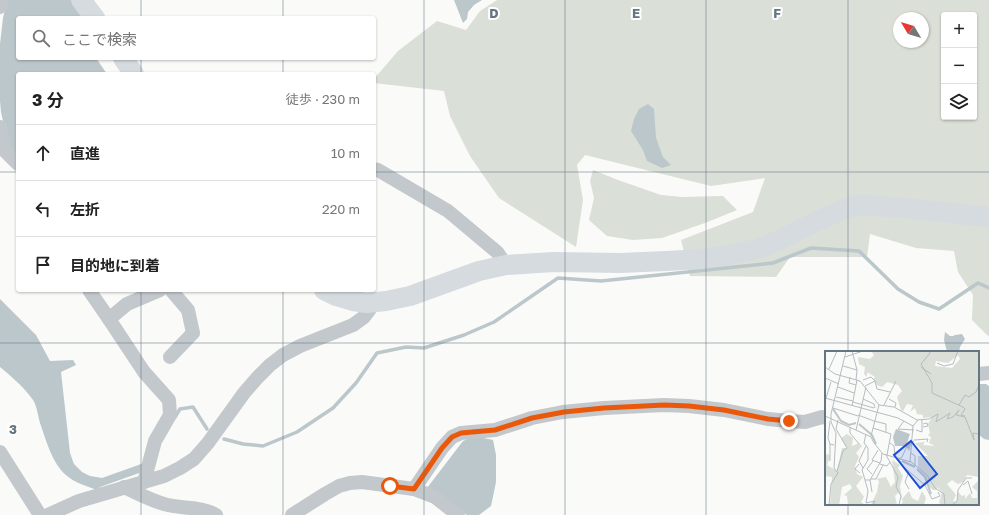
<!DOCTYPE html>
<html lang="ja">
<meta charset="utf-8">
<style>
:root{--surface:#fff;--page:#f2f2f2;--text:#222;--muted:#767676;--line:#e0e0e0}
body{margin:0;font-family:"Golos Text","Noto Sans JP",sans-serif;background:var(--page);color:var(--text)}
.controls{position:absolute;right:12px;top:12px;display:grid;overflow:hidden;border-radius:4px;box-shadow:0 1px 3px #0004}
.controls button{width:36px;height:36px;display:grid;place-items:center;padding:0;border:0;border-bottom:1px solid var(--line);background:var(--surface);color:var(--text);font:20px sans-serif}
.compass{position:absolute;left:893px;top:12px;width:36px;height:36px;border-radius:50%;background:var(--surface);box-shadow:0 1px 3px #0004;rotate:308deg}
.stop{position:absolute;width:12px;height:12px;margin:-9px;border:3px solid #ea580c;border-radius:50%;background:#fff}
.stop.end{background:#ea580c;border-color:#fff;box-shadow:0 1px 4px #0008}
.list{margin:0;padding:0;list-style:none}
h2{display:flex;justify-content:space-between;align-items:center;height:52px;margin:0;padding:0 16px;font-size:17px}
h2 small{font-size:13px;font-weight:400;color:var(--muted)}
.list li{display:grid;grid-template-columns:26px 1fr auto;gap:12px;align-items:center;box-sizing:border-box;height:56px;padding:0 16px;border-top:1px solid var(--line)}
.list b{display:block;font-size:15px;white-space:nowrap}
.list em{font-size:13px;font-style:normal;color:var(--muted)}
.icon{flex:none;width:22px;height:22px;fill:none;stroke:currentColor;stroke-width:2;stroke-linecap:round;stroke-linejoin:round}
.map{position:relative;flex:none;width:989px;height:515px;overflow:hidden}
.search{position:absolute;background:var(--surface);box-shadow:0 1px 3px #0004;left:16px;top:16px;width:360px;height:44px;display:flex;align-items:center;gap:10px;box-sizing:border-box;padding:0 14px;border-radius:4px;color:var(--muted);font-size:15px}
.panel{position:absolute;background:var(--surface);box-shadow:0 1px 3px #0004;left:16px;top:72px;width:360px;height:220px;border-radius:4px}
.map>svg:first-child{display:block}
.green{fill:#dadfd7;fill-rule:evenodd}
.water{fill:#bbc7cb}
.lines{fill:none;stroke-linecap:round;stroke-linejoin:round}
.stream{stroke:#bbc7cb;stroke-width:3.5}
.street{stroke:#c3c8cc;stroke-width:14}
.secondary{stroke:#d6dbdf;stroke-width:20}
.route{stroke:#ea580c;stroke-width:5}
.grid{fill:none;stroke:#657683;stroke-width:1;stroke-opacity:0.55}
.inset-river{fill:none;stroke:#bbc7cb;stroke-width:2}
.inset-road{fill:none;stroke:#b5bdc2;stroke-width:1}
.view{fill:#1d4ed8;fill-opacity:0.15;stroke:#1d4ed8;stroke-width:2}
.inset-edge{fill:none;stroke:#657683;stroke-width:2}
.grid-label{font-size:13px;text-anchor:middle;font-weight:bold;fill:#657683;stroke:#fff;stroke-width:4;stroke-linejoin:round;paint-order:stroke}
</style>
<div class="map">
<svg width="989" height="515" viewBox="0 0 989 515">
<rect width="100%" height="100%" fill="#fafaf8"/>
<g class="green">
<path d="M497 0H989V336L987 335 972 320 973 295 958 272 954 251 916 248 870 234 867 257H790L776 277 690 276 681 240 753 212 765 178 711 186 585 155 577 165 583 200 576 247 499 198 470 156 450 116 444 91 374 83V79L398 51 437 21 466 30 480 11ZM944 15H974V117H944ZM899 18H923V42H899Z"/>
<polygon points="593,170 618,180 661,195 682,197 723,196 737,210 705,223 662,238 633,240 607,236 589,220 594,198 590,181"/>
</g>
<g class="water">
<polygon points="7,0 71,0 84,18 18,18 18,58 96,58 107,74 18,74 18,157 9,148 1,112 0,101 0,44 3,18"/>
<polygon points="454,0 482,0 474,5 468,12 467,19 463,23"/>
<polygon points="648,104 654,109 656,138 663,157 671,165 662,168 647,161 643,150 631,131 634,119 639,109"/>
<path d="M0 299 36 335 50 361 73 360 76 365 61 372 70 453 74 464 82 472 90 476 102 478 144 463 142 472 100 487 97 490C86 486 75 483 66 475 52 463 46 440 40 423 38 416 37 406 33 400 24 387 12 377 0 367Z"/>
<polygon points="945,332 950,336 953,336 955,335 962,334 965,339 960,347 959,352 947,352 944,340"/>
<polygon points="978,384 986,384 989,386 989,440 984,439 978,434"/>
<polygon points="474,436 493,440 496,455 496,482 491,506 479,515 467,515 427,488 463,441"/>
</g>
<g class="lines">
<g class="stream">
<polyline points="175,417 180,409 193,407 207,429"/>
<polyline points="224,439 243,444 263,446 297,432 333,408 356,383 377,353 406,347 424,348 464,335 494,322 558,278 601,281 773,263 811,248 859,251 898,289 919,302 939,309 978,283 989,288"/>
</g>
<g class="street">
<polyline points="0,7 2,0"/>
<polyline points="0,127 5,151 18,164"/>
<polyline points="374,169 378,170 448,211 497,252 506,265"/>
<polyline points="89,290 109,319 144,372 169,400 170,415 155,441 144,482"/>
<polyline points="109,319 127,304 160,290"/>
<polyline points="170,357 193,333 188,310 171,290"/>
<polyline points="978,374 989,373"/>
<polyline points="0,452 40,515"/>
<path d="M124 487C137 493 150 500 164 504 181 509 201 506 216 515"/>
<polyline points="414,489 442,448 452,437 461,433 495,430 532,418 563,412 604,408 664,405 689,406 724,410 768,419 789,421 805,422 822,417 826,418"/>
<polyline points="48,515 79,501 164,476 180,468 194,459 208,443 244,393 257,378 270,365 283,355 300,346 353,325 364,317 375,302"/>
<polyline points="292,515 325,494 339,486 350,483 362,482 414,489 435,497 458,515"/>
</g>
<g class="secondary">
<polyline points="81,0 95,18"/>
<polyline points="123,58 134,74"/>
<polyline points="324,290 336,296 353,301 366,303 386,301 410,296 479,271 506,265 554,262 620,263 666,261 701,259 739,253 761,248 777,241 826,217 848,208 861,205 904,208 989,217"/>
</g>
</g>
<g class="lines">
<polyline class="route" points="390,486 414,489 442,448 452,437 461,433 495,430 532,418 564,412 604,408 664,405 689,406 724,410 768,419 789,421"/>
</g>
<path class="grid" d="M141 0V18M283 0V18M424 0V515M565 0V515M706 0V515M848 0V352M141 58V74M283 58V74M0 172H18M374 172H989M141 290V515M283 290V515M0 343H989M848 504V515"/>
<g transform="translate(825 351)">
<rect width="154" height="154" fill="#fafaf8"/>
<path d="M46 0H154V49L152 50 154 51V126L142 124 138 131 133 133 127 129 122 133 131 144 128 150 132 151 133 141 137 145 140 144V148L145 142 147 147H152V140L147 136 154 129V154H117L114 152 117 141 112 136V139H108L101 133 102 129 93 116V105H103L90 92 100 91 98 94 110 95 104 92 106 86 103 84 105 82 103 73 107 66 98 67V64L92 63 90 57 85 61 88 54 82 53 78 60 76 59 72 46 77 40 73 34 62 31 57 36 52 34 48 28 50 26 44 22H42V26L39 23 40 16 34 13 33 6 45 8 49 4ZM133 4 135 8 127 17 110 15 111 10 123 12ZM22 83 28 87 27 95 34 92 37 95 31 102 34 106 30 115 32 123 38 126 31 135 39 146 36 151 40 154H23L22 145 19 144 27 137 25 133 17 136 14 154H5L7 126 0 125V104L4 103 5 106 2 114 12 120 17 97H22L16 87ZM67 109 75 114 73 117 78 125 75 135 77 148 84 140 87 147 93 150 97 140 101 147 99 154H75L78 151 74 141 70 145 72 154H46L52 141 54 130 51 128 61 126 66 136 70 131Z" fill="#dadfd7" fill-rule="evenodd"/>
<path d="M71 78 85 83 82 92 87 90 84 100 81 95H70L68 86Z" fill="#bbc7cb"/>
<path class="inset-river" d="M8 58 16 70 24 74 31 72M34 73 47 84 51 93M77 110 90 116M92 118 100 126 106 143"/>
<path class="inset-road" d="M27 0 32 19M104 0 105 2 96 13 107 32V42L138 56 140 58 136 64 140 65M20 6 38 0M112 12 119 15 128 13 133 0M18 15 32 19 31 29M0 16 10 23 35 30 54 54 69 56 92 69 104 68 113 63 111 71 125 62 122 68 128 66 134 59 131 64 140 66 149 89 148 82 154 83M96 16 106 23M4 18 12 0M25 26 24 32 31 34M0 27 14 33M38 29 46 26 50 30M40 35 50 30 52 38 65 41M13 36 29 42M11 46 28 50M0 47 73 67 88 75 93 69M1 47 6 31M38 48 49 53 50 57M64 48 71 52 70 56M28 51 49 57M59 54 71 30M134 54 140 44 144 46 151 41 154 34M27 55 32 29M8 57 33 65M33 64 49 70M0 65 46 86 49 92 58 103 86 111M5 70 3 87 5 93 9 94M49 70 61 73V81M79 70 73 78 89 79M98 73 102 72 103 75 98 76M88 75 85 110 102 124 110 137 119 143 120 154M25 76V82L34 93M48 77 66 83 62 104M31 79 41 36M91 79 97 81V68M41 83 39 92 43 97V109L37 119 40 129H45M46 85 54 54M89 89 103 88 102 91M65 92 69 95 70 105M5 93V110M53 99 47 109 55 112M86 102 90 105V114M73 107 83 123 80 131 84 138M74 108 77 106 83 93 89 90M65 111 73 126 71 136 76 145 74 154M34 113 30 118 35 122M55 113 62 115 65 111 61 104M38 117 34 110 41 95M80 117 100 134 107 148 115 145 113 141M12 120 18 100 22 97 11 78 13 69M47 123 42 118 48 110M46 128H51L58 114M40 129 43 140 41 152 50 150 48 154M138 134 143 130 147 143M47 141 45 129 56 110 57 102M4 154 6 133 13 122 9 117 11 82 6 71V63L21 0M127 154 132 150 133 139 141 127H147"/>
<path class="view" d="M86 90 112 123 95 137 69 104Z"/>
<rect width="154" height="154" class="inset-edge"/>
</g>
<g class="grid-label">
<text x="494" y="18">D</text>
<text x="636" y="18">E</text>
<text x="777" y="18">F</text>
<text x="13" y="434">3</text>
</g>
</svg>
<div class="controls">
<button>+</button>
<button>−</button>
<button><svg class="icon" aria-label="layers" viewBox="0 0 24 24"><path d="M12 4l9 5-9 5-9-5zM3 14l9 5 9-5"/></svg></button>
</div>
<svg class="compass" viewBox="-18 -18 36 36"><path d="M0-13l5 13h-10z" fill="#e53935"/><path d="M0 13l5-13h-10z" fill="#767676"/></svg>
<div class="stop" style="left:390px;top:486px"></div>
<div class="stop end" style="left:789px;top:421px"></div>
<div class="search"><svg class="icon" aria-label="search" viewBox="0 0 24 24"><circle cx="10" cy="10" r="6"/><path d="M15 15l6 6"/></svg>ここで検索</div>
<section class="panel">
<h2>3 分<small>徒歩 · 230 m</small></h2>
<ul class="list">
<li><svg class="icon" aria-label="ahead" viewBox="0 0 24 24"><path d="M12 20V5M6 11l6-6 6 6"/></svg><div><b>直進</b></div><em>10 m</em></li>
<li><svg class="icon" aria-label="left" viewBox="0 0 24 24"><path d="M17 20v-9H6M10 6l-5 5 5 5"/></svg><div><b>左折</b></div><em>220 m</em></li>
<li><svg class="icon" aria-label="arrive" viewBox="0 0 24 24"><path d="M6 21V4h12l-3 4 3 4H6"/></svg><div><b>目的地に到着</b></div></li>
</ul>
</section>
</div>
